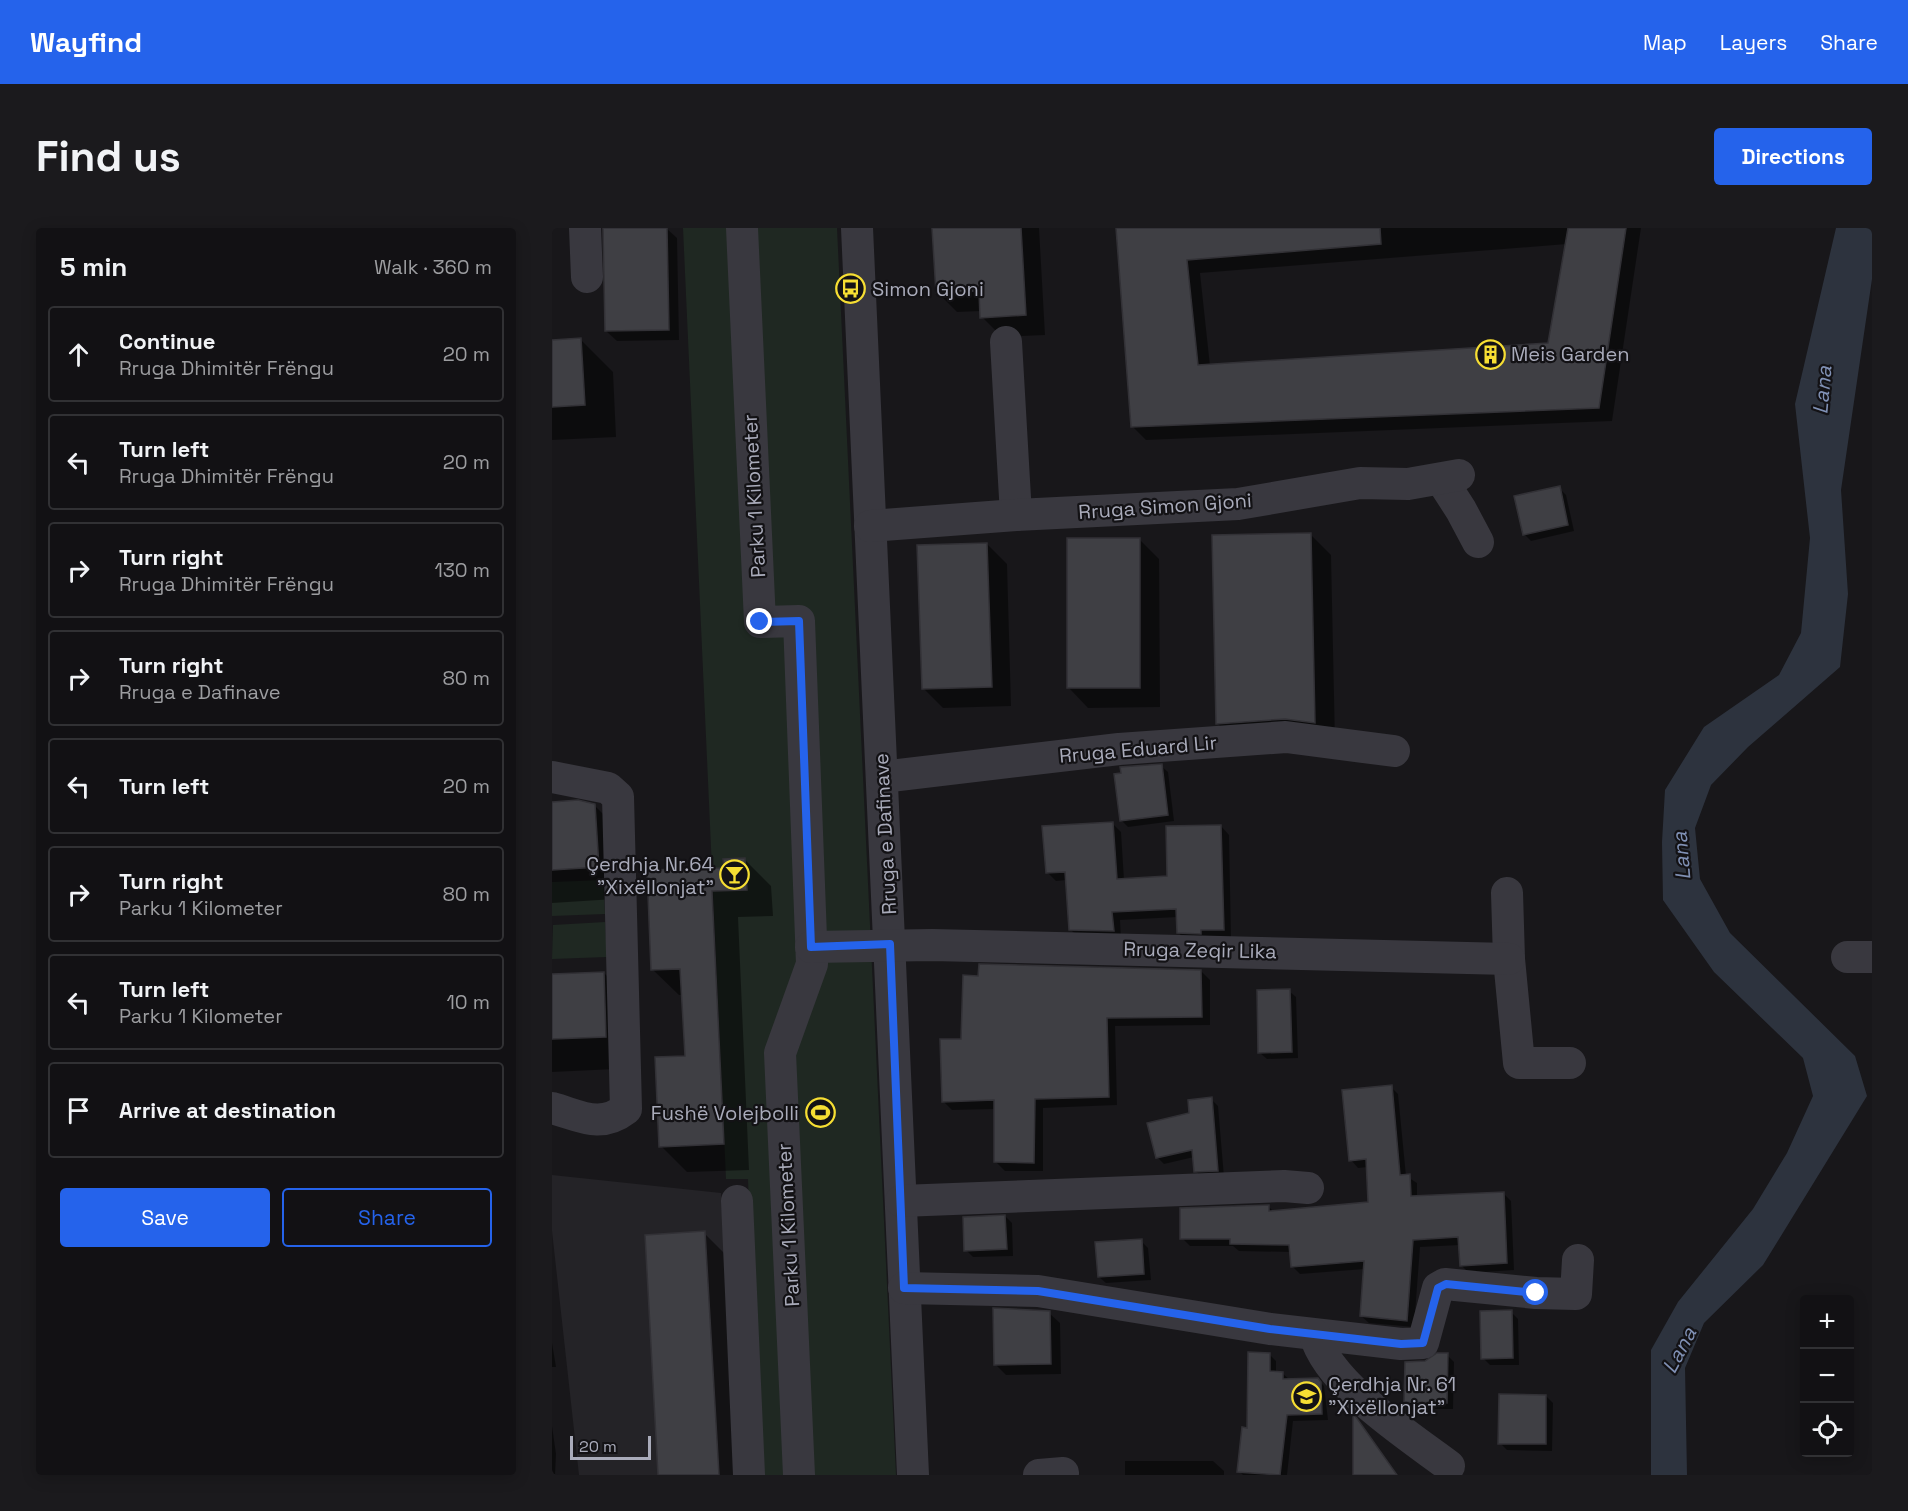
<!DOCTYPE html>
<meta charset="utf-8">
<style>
:root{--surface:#121114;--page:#1b1a1d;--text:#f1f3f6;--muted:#9c9da0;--line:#313134;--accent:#2563eb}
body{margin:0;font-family:"Space Grotesk",sans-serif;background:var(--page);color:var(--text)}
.controls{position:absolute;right:18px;bottom:18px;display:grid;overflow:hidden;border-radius:6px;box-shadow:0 3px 15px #0003}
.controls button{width:54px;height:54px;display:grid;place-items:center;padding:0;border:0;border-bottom:2px solid var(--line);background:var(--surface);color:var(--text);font:30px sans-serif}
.scale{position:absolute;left:18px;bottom:15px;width:81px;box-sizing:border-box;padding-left:6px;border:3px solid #a9abba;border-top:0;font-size:16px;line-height:21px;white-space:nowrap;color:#a9abba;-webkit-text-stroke:4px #131215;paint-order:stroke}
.stop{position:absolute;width:18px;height:18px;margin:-14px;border:4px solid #2563eb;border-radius:50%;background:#fff}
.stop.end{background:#2563eb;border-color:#fff;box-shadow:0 2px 6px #0008}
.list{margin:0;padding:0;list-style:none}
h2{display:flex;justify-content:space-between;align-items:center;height:78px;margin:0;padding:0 24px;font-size:26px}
h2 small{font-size:20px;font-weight:400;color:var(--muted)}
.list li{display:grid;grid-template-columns:39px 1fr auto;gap:18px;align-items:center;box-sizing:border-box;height:96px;margin:0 12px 12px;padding:0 12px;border:2px solid var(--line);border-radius:6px}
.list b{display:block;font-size:22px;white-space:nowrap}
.list p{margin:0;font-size:20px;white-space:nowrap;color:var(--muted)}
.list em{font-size:20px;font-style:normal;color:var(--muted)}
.actions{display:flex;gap:12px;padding:18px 24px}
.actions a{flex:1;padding:14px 0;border:2px solid var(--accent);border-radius:6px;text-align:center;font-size:21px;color:var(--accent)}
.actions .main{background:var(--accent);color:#fff}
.icon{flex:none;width:33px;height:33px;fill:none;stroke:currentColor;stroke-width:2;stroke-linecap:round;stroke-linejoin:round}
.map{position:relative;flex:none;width:1320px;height:1247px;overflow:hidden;border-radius:6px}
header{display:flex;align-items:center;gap:36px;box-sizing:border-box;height:84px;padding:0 30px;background:var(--accent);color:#fff}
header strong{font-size:28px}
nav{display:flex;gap:33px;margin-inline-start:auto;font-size:21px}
.intro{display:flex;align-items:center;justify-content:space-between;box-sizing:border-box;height:144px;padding:0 36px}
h1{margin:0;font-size:42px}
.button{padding:15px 27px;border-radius:6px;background:var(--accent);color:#fff;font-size:21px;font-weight:700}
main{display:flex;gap:36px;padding:0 36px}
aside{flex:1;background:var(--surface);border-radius:6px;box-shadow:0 3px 15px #0003}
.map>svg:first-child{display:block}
.built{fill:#242327}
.green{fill:#1f2822}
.water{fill:#2d333e}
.shadow{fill:#0007;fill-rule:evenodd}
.building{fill:#3f3f44;stroke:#323136;stroke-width:1.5}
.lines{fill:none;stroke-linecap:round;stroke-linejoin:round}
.minor{stroke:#39383f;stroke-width:32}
.route{stroke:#2563eb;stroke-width:8}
.labels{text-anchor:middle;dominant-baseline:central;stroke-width:4.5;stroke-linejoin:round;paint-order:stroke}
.poi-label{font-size:20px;fill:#a9abba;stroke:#131215;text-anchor:start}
.street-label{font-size:20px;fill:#a9abba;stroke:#131215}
.water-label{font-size:21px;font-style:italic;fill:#8091b5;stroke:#131215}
</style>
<header>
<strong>Wayfind</strong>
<nav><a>Map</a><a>Layers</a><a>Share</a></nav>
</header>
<div class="intro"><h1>Find us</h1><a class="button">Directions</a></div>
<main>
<aside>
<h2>5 min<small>Walk · 360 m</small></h2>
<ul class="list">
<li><svg class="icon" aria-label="ahead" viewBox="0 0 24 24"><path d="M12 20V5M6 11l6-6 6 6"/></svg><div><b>Continue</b><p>Rruga Dhimitër Frëngu</p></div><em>20 m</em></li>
<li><svg class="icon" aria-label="left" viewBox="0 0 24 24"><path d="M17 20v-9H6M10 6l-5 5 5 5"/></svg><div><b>Turn left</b><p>Rruga Dhimitër Frëngu</p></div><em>20 m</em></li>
<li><svg class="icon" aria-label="right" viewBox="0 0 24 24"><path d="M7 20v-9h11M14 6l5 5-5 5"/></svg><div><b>Turn right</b><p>Rruga Dhimitër Frëngu</p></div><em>130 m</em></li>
<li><svg class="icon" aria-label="right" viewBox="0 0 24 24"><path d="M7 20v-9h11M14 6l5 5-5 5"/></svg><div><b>Turn right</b><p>Rruga e Dafinave</p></div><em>80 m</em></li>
<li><svg class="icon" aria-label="left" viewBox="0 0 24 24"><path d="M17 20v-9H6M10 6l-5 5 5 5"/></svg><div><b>Turn left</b></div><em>20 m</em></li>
<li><svg class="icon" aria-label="right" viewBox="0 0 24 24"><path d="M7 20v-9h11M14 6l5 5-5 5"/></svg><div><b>Turn right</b><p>Parku 1 Kilometer</p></div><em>80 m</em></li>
<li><svg class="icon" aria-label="left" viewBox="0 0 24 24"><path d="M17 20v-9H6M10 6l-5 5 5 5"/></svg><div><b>Turn left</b><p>Parku 1 Kilometer</p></div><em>10 m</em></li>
<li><svg class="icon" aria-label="arrive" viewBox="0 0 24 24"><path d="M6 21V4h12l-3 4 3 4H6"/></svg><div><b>Arrive at destination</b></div></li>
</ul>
<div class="actions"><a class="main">Save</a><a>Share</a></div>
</aside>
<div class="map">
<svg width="1320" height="1247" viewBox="0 0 1320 1247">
<rect width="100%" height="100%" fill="#18171a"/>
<polygon class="built" points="0,947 169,965 185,1247 27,1247 0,1003"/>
<g class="green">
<polygon points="131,0 285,0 344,1247 207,1247 196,951 174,951"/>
<polygon points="51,652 53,686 0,688 0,654"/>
<polygon points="53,694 55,729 0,731 1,697"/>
</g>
<polygon class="water" points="1284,0 1320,0 1320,51 1289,262 1296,366 1288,439 1196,519 1159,557 1143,600 1148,651 1178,705 1303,828 1315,868 1211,1037 1152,1095 1133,1140 1135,1247 1099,1247 1099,1122 1126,1074 1201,981 1235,925 1261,868 1251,830 1162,744 1111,672 1110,614 1113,562 1152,499 1227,447 1249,405 1258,310 1243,176"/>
<g class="shadow">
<polygon points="114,0 125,10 127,112 65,113 54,103"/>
<polygon points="382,0 487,0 493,107 450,109 430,89 429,83 405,84 385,64"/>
<path d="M566 0H1089L1060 193 594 212 580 198ZM1015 16 998 117 658 138 648 45Z"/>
<polygon points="29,112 61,144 64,209 0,212 0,113"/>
<polygon points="1007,260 1014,267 1022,303 979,313 972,306"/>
<polygon points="759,307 779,327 783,514 685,515 665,495"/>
<polygon points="587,311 607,331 608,479 536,480 517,460"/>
<polygon points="435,316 455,336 459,478 391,480 371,460"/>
<polygon points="609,538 616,544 622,593 576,599 569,592"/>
<polygon points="0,575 42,577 74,609 78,670 0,675"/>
<polygon points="560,595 569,604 572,652 617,650 669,598 677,607 679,710 634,713 626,704 626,689 568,692 569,711 527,710 519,702 515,652 504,653 495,644"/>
<polygon points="193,632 219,658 221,688 186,689 197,942 135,944 109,918 134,829 131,767 127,767 100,741 174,642"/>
<polygon points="649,743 658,752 658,797 563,798 565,877 491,880 491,943 453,943 444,934 444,881 400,882 391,873 410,812"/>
<polygon points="52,745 84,777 85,840 0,844 0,748"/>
<polygon points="737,763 744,769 746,830 715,831 708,825"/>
<polygon points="839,859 846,866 854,948 865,955 865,969 951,965 959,973 962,1042 917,1045 909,1037 908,1017 868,1019 862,1099 817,1095 809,1088 813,1041 748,1046 740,1038 739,1024 687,1023 681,1018 638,1018 630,1010 716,978 722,984 817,976 816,939 806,940 799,932"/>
<polygon points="659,871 666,878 672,949 650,950 644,943 642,929 612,936 605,929 638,886"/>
<polygon points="453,988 460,995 461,1028 421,1029 414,1022"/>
<polygon points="152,1005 172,1025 185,1247 108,1247"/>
<polygon points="589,1013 596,1020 599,1052 554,1055 547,1049"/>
<polygon points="959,1084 966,1091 967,1137 938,1137 931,1130"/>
<polygon points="497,1085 508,1095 509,1146 454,1147 443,1136"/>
<polygon points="0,1115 4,1139 0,1139"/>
<polygon points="717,1126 724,1133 724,1145 730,1145 738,1152 765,1151 772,1158 776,1192 741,1193 735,1247 691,1247 687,1243"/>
<polygon points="895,1127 902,1134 901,1181 860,1181 854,1174 873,1134"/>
<polygon points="994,1168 1001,1175 1000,1223 955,1222 948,1215"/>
<polygon points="0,1198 4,1226 3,1247 0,1247"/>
<polygon points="573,1233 661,1233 672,1243 672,1247 573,1247"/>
</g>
<g class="building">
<polygon points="51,0 115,0 117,102 53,103"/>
<polygon points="380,0 469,0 474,87 428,90 427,63 384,65"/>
<polygon points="564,0 828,0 829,16 635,32 646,137 996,115 1016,0 1074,0 1047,180 579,199"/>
<polygon points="29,110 33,177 0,179 0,112"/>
<polygon points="1008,258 1016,297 971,307 962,268"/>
<polygon points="759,305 763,495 733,491 664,496 660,307"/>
<rect x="515" y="310" width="73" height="150"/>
<polygon points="435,315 440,459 370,461 365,317"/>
<polygon points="610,536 616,587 568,593 562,546 569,545 568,539"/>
<polygon points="26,572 43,576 47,639 0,642 0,574"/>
<polygon points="561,594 565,651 615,648 614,598 669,597 672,702 649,702 649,706 625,705 624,681 560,684 562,703 517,702 513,644 494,645 490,598"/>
<polygon points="193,630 195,662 160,663 172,916 107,919 103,829 133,828 128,741 99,742 95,642 172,640 171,631"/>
<polygon points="427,736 649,742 650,789 555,790 557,869 483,871 482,935 442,934 442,872 390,874 388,811 409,811 411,747 426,748"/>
<polygon points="52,744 54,809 0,811 0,746"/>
<polygon points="738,761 740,824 706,825 705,762"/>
<polygon points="840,857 848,947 858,946 859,968 952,964 955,1035 908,1038 906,1009 861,1012 855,1093 808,1088 812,1033 739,1039 737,1017 678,1016 678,1011 628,1011 628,980 717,977 717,983 816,974 814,931 797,933 790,862"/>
<polygon points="660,869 666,943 642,944 640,922 604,930 595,895 637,885 636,872"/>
<polygon points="453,987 455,1021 412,1023 411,989"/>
<polygon points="153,1003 167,1247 106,1247 93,1007"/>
<polygon points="590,1011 592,1046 546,1049 543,1014"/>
<polygon points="441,1080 498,1083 499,1136 442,1137"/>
<polygon points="960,1082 961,1130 929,1131 928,1083"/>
<polygon points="696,1124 718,1125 718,1143 731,1144 731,1151 766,1150 769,1154 770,1186 735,1187 728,1247 685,1244 690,1199 695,1200"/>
<polygon points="885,1125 896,1125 895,1175 852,1174 853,1134 873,1133"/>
<polygon points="947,1166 994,1167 994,1216 946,1216"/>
<polygon points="801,1187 804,1189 845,1247 801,1247"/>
</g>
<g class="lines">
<g class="minor">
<polyline points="33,0 35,49"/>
<polyline points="190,0 208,394 247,393 260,736 228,825 247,1247"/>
<polyline points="305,0 361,1247"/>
<polyline points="454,114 464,287"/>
<polyline points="889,251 909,282 926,314"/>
<polyline points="318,298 464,287 686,276 808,255 856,256 907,247"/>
<path d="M0 549 56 560 66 569 74 881C48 901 29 888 0 880"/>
<polyline points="330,549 567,521 734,509 842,523"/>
<polyline points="955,665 957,731 967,835 1018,835"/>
<polyline points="259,719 380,717 957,731"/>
<polyline points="1295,729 1320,729"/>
<polyline points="185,973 197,1247"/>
<polyline points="349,973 732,958 756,960"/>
<polyline points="352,1060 486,1063 718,1101 849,1116 871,1115 886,1060 893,1056 984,1065 1024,1066 1026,1032"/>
<path d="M763 1107C776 1156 857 1208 897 1238"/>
<polyline points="487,1247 511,1245"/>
</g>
</g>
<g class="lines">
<polyline class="route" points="208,394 247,393 259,719 338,716 352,1060 486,1063 718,1101 849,1116 871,1115 886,1060 894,1056 984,1065"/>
</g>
<defs>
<symbol id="bus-ring" viewBox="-11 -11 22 22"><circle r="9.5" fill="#131215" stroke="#f6de33" stroke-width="1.5"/><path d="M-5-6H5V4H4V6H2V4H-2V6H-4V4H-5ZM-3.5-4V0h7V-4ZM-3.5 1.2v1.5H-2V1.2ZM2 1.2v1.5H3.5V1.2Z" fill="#f6de33"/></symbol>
<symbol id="building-ring" viewBox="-11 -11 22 22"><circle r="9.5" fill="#131215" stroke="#f6de33" stroke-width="1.5"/><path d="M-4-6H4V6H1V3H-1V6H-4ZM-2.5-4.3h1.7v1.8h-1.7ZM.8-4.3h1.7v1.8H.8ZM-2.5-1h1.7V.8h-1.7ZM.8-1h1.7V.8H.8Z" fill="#f6de33"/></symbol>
<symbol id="bar-ring" viewBox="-11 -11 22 22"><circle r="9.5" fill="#131215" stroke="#f6de33" stroke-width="1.5"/><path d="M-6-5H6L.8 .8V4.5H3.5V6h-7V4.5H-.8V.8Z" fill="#f6de33"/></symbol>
<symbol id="stadium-ring" viewBox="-11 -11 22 22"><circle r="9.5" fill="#131215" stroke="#f6de33" stroke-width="1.5"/><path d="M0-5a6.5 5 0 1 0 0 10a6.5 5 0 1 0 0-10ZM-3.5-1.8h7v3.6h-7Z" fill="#f6de33"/></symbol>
<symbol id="school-ring" viewBox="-11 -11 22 22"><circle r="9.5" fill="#131215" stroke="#f6de33" stroke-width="1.5"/><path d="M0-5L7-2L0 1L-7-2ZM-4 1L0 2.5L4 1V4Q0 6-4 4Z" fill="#f6de33"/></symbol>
</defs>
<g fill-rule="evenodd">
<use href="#bus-ring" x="282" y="44" width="33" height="33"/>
<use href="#building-ring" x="922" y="110" width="33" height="33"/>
<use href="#bar-ring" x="166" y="630" width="33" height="33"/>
<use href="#stadium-ring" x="252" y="868" width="33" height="33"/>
<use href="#school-ring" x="738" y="1152" width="33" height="33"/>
</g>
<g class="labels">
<g class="poi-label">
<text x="320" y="61">Simon Gjoni</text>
<text x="959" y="126">Meis Garden</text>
<text x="162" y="636" text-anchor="end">Çerdhja Nr.64<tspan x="162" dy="23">"Xixëllonjat"</tspan></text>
<text x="247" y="885" text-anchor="end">Fushë Volejbolli</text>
<text x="776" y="1156">Çerdhja Nr. 61<tspan x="776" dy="23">"Xixëllonjat"</tspan></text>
</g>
<g class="street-label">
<text transform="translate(202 268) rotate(-93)">Parku 1 Kilometer</text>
<text transform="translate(613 278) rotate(-4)">Rruga Simon Gjoni</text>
<text transform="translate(586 521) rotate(-5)">Rruga Eduard Lir</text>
<text transform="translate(333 606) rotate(-93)">Rruga e Dafinave</text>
<text transform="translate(648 722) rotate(1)">Rruga Zeqir Lika</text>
<text transform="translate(236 997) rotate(-93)">Parku 1 Kilometer</text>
</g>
<g class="water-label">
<text transform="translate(1270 162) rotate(-85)">Lana</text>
<text transform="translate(1129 628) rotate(-95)">Lana</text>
<text transform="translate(1127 1122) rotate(-62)">Lana</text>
</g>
</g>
</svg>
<div class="controls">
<button>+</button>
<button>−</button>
<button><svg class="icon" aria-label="locate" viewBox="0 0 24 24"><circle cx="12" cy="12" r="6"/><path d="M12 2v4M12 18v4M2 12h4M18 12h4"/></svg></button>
</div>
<div class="scale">20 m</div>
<div class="stop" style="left:984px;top:1065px"></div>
<div class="stop end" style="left:208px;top:394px"></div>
</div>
</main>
